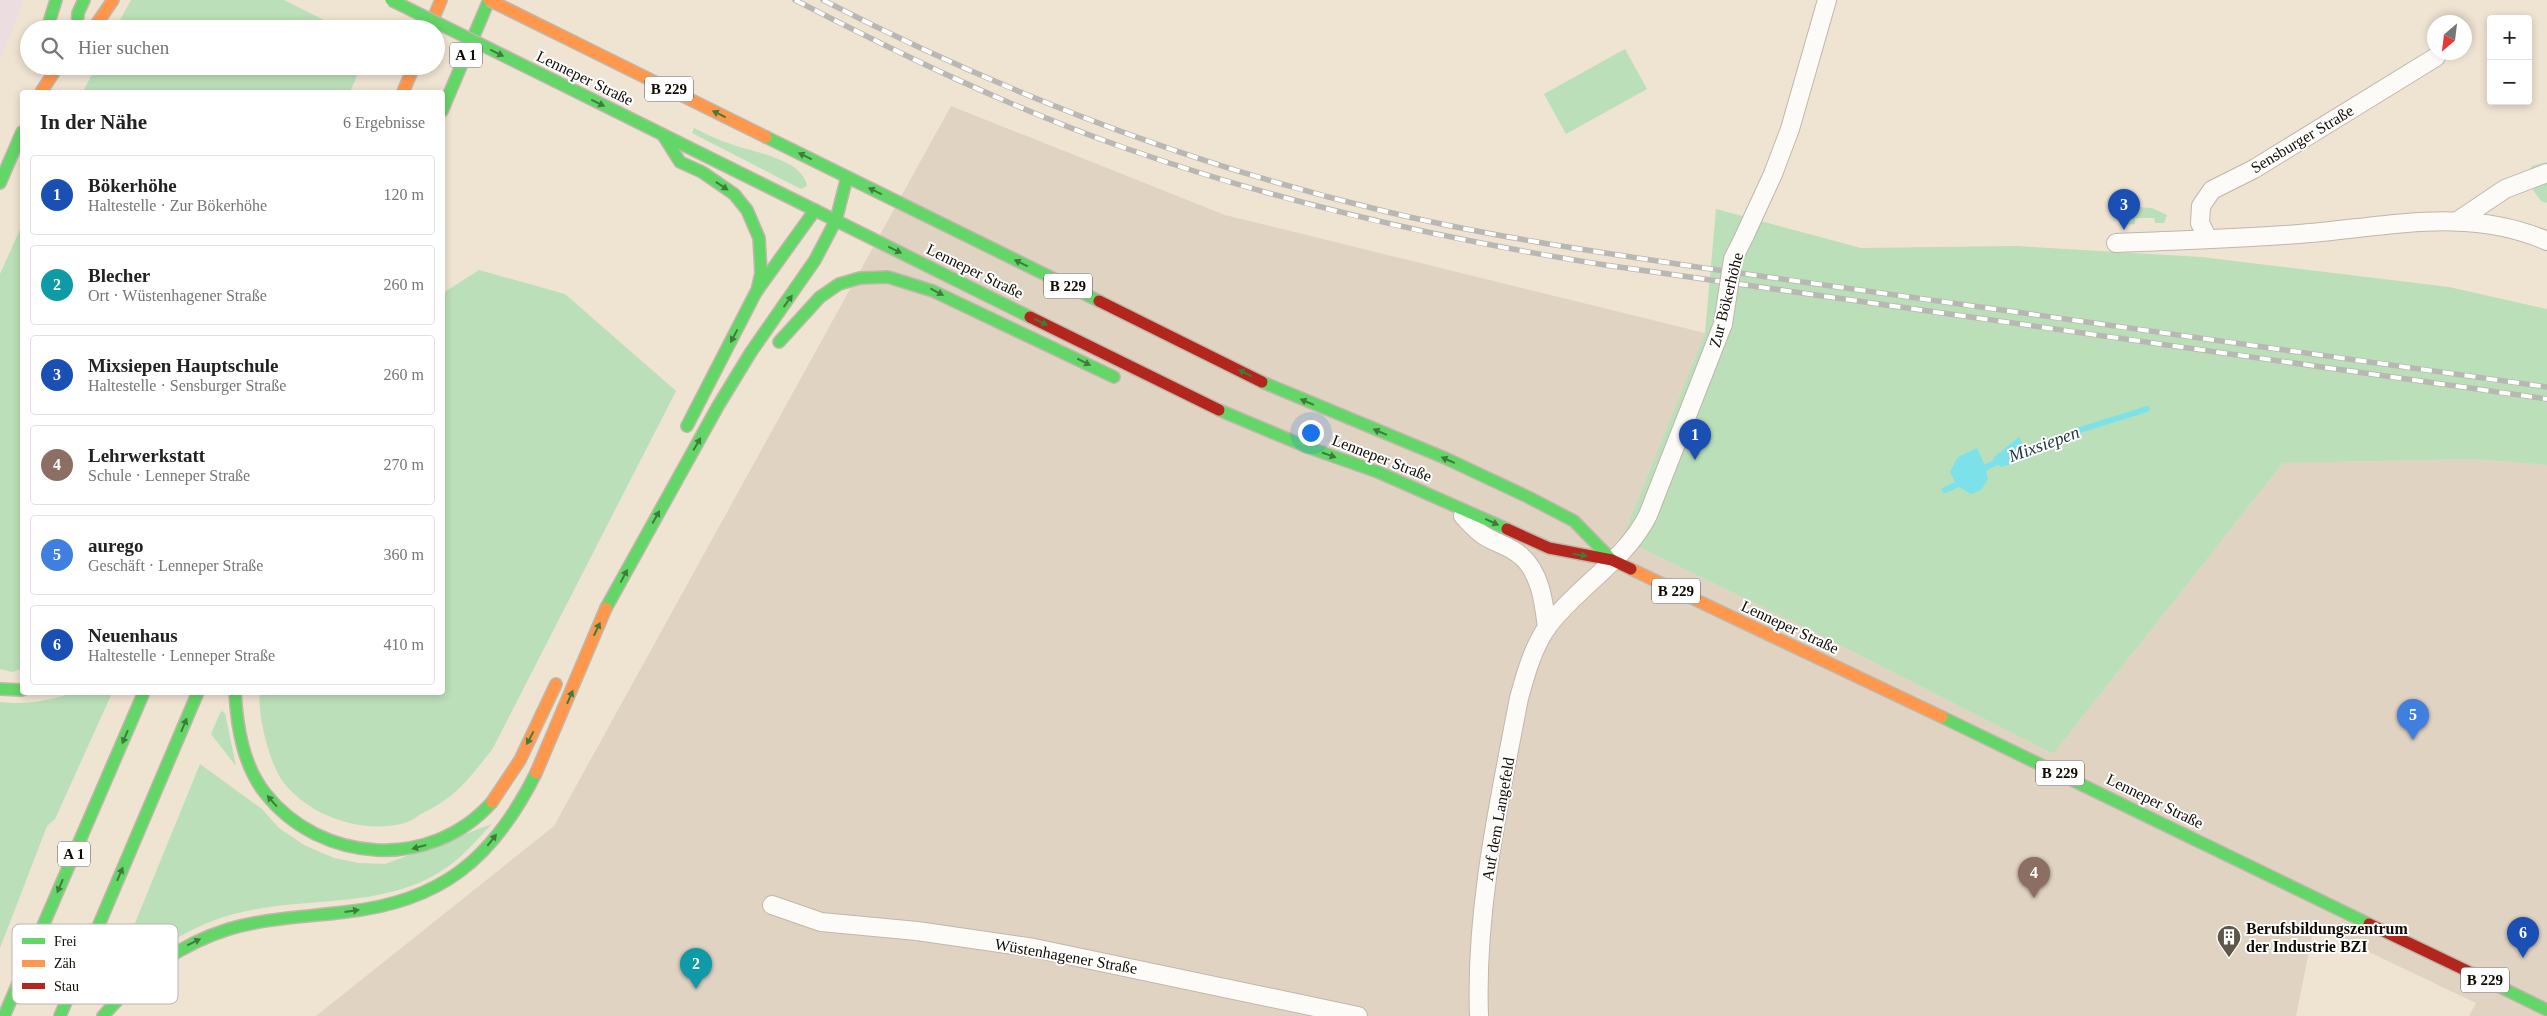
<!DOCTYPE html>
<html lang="de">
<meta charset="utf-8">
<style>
:root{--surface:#fff;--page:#f6f6f6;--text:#222;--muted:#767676;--line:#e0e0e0;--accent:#ea580c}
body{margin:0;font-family:Georgia,serif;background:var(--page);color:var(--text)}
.controls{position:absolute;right:15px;top:15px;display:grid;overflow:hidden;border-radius:5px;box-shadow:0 2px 8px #0003}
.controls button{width:45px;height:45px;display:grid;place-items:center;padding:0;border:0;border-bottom:1px solid var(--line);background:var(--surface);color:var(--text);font:25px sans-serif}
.compass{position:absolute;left:2427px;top:15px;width:45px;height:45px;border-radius:50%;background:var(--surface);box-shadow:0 2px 8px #0003;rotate:208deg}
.you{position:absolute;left:1310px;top:432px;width:18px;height:18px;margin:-12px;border:4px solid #fff;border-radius:50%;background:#1a73e8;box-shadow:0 0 0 8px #1a73e833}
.badge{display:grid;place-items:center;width:32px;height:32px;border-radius:50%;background:var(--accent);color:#fff;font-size:16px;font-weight:700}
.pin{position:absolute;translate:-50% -41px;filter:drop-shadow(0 1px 2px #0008)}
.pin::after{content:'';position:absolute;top:26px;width:18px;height:15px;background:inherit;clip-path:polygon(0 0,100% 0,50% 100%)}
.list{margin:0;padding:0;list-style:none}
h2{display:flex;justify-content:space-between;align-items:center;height:65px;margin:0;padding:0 20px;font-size:21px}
h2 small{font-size:16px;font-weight:400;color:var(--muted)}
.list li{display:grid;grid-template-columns:32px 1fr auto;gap:15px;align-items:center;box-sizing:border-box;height:80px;margin:0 10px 10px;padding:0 10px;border:1px solid var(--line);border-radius:5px}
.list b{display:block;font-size:19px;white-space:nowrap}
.list p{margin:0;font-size:16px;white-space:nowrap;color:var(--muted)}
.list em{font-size:16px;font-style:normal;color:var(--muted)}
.icon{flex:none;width:28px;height:28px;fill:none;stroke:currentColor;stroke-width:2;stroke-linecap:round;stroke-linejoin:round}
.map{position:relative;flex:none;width:2547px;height:1016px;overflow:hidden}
.search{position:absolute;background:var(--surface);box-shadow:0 2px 8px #0003;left:20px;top:20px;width:425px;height:55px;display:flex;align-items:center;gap:12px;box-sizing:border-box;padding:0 18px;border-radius:28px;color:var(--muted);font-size:19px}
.panel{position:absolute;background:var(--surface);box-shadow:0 2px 8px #0003;left:20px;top:90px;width:425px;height:605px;border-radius:5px}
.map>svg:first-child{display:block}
.commercial{fill:#e0d3c2}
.industrial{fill:#ecdee0}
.green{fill:#bbdfb9}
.water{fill:#7de1e9}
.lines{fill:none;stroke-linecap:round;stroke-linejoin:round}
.stream{stroke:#7de1e9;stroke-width:6}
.street-casing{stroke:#c0b7aa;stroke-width:20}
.fast-casing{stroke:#c0b7aa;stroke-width:14}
.slow-casing{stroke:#c0b7aa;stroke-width:14}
.jam-casing{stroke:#c0b7aa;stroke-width:14}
.street{stroke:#fdfbf8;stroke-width:18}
.fast{stroke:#63d668;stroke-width:11}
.slow{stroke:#ff974d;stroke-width:11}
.jam{stroke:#b3261e;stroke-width:11}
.rail-casing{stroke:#b9b7b3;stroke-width:5.5}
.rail{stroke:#fff;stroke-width:4;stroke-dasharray:11;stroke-linecap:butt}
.street-bridge-casing{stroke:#c0b7aa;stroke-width:20;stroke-linecap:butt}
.fast-bridge-casing{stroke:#c0b7aa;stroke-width:14;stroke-linecap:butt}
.slow-bridge-casing{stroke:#c0b7aa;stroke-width:14;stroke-linecap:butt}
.street-bridge{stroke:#fdfbf8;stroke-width:18}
.fast-bridge{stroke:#63d668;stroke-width:11}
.slow-bridge{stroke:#ff974d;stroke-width:11}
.oneway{fill:#3f7b3a}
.labels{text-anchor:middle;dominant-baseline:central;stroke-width:4;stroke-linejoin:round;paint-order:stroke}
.shield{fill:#fff;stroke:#59544e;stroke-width:1}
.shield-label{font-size:15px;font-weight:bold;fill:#120b02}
.street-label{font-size:16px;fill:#120b02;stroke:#fff}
.poi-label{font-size:16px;font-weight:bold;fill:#120b02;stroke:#fff;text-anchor:start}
.water-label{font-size:18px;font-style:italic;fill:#21393d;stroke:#fff}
.key{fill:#fff;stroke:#b8b6b3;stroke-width:1}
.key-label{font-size:14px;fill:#120b02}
</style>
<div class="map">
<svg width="2547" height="1016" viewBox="0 0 2547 1016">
<rect width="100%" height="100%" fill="#efe3d2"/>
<polygon class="commercial" points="951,106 1225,215 1705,333 1622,539 1812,631 2053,754 2283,463 2474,459 2547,465 2547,1016 2469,1016 2476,1003 2314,926 2296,1016 316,1016 554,826"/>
<polygon class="industrial" points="0,0 24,0 0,60"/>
<g class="green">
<polygon points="131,0 284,0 342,29 115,29"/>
<polygon points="1625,49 1647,89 1566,134 1544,94"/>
<polygon points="96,66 361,66 350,92 83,92"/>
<path d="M694 128C706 134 718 140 731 144 752 152 803 159 807 186L801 189 692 133Z"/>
<polygon points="2547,162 2547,203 2541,201 2525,179 2532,166"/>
<polygon points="2137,207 2152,208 2167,215 2164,223 2155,223 2154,218 2135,218 2135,224 2123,225 2127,212"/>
<polygon points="1716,209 1861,248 2016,246 2201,257 2449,287 2547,309 2547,465 2474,459 2283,463 2053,754 1812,631 1622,539 1705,333"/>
<polygon points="22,225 22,669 12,672 0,669 0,274"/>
<path d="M479 270 565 294 676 391 493 748C471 777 455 798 421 814 415 818 408 823 401 824 360 833 310 816 284 783 270 766 257 715 260 693L442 692 443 293Z"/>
<path d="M72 693H112L55 819 47 826 0 948V702C26 705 48 701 72 693Z"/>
<polygon points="221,711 225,713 236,766 211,734"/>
<path d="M200 764 262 809 279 828 304 845 334 858 359 863 385 864 492 824C479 837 468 851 454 862 393 911 309 895 238 913 200 922 169 942 137 963L124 950Z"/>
</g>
<g class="water">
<polygon points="2019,437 2031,458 2001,467 1994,462 1993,458"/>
<polygon points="1977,448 1985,466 1988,479 1981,490 1971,494 1957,486 1950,472 1958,457"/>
</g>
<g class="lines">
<g class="stream">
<polyline points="2022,453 2054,442 2070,433 2147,409"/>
<polyline points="1978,471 2001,460"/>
<polyline points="1945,490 1964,481"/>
</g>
<defs>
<g id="street">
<polyline points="2459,220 2505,189 2547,173"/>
<polyline points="1744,237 1773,174 1790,129 1827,0"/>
<polyline points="2207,237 2200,223 2201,206 2212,190 2254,169 2436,57"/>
<path d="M2116 243C2180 240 2246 239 2310 233 2391 226 2470 207 2547 241"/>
<path d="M1463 516C1469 522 1476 530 1483 535 1495 543 1510 546 1521 556 1541 573 1544 604 1547 628"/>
<polyline points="772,905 821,922 917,931 1034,948 1358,1016"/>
<path d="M1479 1016C1475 909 1499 803 1519 698 1526 673 1533 647 1548 626 1578 586 1626 560 1648 515L1723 324"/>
</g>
<g id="fast">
<polyline points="47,29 56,0"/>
<polyline points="77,29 78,13 84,0"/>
<polyline points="555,81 1030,317"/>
<polyline points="442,111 489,0"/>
<polyline points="663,135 680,162 702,172 734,194 747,210 759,238 761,273 757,291"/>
<polyline points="766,137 1099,301"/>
<polyline points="0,183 22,132"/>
<polyline points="836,220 847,177"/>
<polyline points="779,342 820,297 839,284 860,278 888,277 933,291 1114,377"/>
<polyline points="1262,382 1445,458 1528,497 1574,521 1612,560"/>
<polyline points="1219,410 1307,447 1378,472 1507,529"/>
<polyline points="687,426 756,292 815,210"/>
<polyline points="606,608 718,406 751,352 815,260 836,220"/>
<polyline points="0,689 22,690"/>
<path d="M235 692C237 727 243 765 265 793 321 864 431 871 492 802"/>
<polyline points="1942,717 2369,924"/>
<polyline points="2486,980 2547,1010"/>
<polyline points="4,1016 144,692"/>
<polyline points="60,1016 198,692"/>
<path d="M103 1016C137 976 177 945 229 929 266 918 306 917 345 912 441 902 493 859 536 773"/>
</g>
<g id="slow">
<polyline points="93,29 113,0"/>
<polyline points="429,29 441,0"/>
<polyline points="574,42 766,137"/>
<polyline points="41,92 58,66"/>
<polyline points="403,92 414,66"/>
<polyline points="1631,569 1942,717"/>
<polyline points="536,773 606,608"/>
<polyline points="492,802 520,760 556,684"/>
</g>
<g id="jam">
<polyline points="1099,301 1262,382"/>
<polyline points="1030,317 1219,410"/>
<polyline points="1507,529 1549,548 1612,560 1631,569"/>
<polyline points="2369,924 2486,980"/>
</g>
</defs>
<use href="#street" class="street-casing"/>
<use href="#fast" class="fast-casing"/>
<use href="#slow" class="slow-casing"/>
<use href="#jam" class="jam-casing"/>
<use href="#street" class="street"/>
<use href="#fast" class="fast"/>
<use href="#slow" class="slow"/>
<use href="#jam" class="jam"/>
<defs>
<g id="rail">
<path d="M795 0C902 55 1011 108 1125 148 1281 203 1441 239 1605 265L2547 399"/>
<path d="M823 0C1003 93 1191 165 1388 212 1492 237 1598 252 1704 268L2547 387"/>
</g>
</defs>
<use href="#rail" class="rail-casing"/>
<use href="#rail" class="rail"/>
<defs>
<polyline id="street-bridge" points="1723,324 1733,259 1744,237"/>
<polyline id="fast-bridge" points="391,0 555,81"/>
<polyline id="slow-bridge" points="489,0 574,42"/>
</defs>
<use href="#street-bridge" class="street-bridge-casing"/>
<use href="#fast-bridge" class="fast-bridge-casing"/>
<use href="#slow-bridge" class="slow-bridge-casing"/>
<use href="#street-bridge" class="street-bridge"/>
<use href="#fast-bridge" class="fast-bridge"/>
<use href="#slow-bridge" class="slow-bridge"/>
</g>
<defs><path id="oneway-solid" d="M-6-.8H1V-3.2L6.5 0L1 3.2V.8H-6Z" transform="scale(1.25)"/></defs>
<g class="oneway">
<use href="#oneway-solid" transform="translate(497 53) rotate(26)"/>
<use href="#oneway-solid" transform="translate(598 103) rotate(26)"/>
<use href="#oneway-solid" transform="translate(719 114) rotate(-154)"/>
<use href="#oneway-solid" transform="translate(805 156) rotate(-154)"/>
<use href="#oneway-solid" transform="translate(722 186) rotate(34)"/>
<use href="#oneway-solid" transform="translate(875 191) rotate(-154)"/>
<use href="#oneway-solid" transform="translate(895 250) rotate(26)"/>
<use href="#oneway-solid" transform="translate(1021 263) rotate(-154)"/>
<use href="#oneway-solid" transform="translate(937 292) rotate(28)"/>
<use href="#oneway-solid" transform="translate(788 301) rotate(-54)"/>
<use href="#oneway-solid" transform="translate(1041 322) rotate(26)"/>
<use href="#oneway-solid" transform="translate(734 336) rotate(118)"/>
<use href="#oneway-solid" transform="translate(1084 362) rotate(27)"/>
<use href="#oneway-solid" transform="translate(1245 373) rotate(-154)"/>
<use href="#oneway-solid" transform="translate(1307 402) rotate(-157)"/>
<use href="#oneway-solid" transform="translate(1380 432) rotate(-157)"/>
<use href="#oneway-solid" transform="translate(697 444) rotate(-60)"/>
<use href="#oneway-solid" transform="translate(1329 455) rotate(19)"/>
<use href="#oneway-solid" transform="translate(1448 460) rotate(-156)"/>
<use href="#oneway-solid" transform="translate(656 517) rotate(-61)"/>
<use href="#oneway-solid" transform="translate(1492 522) rotate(25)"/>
<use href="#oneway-solid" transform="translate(1580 555) rotate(9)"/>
<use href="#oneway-solid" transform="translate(624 576) rotate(-62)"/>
<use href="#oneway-solid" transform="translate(597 629) rotate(-65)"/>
<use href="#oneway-solid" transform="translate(570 697) rotate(-67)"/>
<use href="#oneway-solid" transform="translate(184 725) rotate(-67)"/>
<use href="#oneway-solid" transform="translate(125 737) rotate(113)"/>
<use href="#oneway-solid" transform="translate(530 738) rotate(118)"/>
<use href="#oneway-solid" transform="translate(272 801) rotate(-131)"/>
<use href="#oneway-solid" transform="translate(492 840) rotate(-52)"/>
<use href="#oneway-solid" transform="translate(419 847) rotate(165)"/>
<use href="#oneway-solid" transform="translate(120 874) rotate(-67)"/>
<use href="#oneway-solid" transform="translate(60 886) rotate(113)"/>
<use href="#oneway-solid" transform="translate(352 911) rotate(-8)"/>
<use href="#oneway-solid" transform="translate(194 942) rotate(-26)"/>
</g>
<defs>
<symbol id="building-pin" viewBox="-11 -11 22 30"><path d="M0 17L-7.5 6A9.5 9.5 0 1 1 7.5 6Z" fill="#5f574b" stroke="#fff"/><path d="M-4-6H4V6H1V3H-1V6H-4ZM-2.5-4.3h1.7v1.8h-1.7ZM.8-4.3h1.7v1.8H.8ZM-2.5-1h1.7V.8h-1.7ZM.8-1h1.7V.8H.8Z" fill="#fff"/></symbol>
</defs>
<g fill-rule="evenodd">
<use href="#building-pin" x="2215" y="923" width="28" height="38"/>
</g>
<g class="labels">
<g class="shield">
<rect x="450" y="42.5" width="32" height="25" rx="4"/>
<rect x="645" y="76.5" width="48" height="25" rx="4"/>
<rect x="1044" y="273.5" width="48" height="25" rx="4"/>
<rect x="1652" y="578.5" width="48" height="25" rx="4"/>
<rect x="2036" y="760.5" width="48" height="25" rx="4"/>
<rect x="58" y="841.5" width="32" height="25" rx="4"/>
<rect x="2461" y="967.5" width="48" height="25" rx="4"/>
</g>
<g class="shield-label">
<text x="466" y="55">A 1</text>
<text x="669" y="89">B 229</text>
<text x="1068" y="286">B 229</text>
<text x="1676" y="591">B 229</text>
<text x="2060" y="773">B 229</text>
<text x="74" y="854">A 1</text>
<text x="2485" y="980">B 229</text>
</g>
<g class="street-label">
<text transform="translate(585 78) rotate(26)">Lenneper Straße</text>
<text transform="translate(2302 139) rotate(-31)">Sensburger Straße</text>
<text transform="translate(975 271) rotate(26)">Lenneper Straße</text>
<text transform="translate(1726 300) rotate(-76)">Zur Bökerhöhe</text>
<text transform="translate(1382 458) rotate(21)">Lenneper Straße</text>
<text transform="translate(1790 627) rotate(25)">Lenneper Straße</text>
<text transform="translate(2155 801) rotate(26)">Lenneper Straße</text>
<text transform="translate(1498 819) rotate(-80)">Auf dem Langefeld</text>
<text transform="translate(1066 956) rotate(10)">Wüstenhagener Straße</text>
</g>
<g class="poi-label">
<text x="2246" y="928">Berufsbildungszentrum<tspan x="2246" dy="18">der Industrie BZI</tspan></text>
</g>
<g class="water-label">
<text transform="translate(2044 444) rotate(-20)">Mixsiepen</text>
</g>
</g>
<rect x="12" y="924" width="166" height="80" rx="8" class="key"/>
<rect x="22" y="938" width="23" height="6" fill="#63d668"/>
<rect x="22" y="960" width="23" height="7" fill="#ff974d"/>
<rect x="22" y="983" width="23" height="6" fill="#b3261e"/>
<g class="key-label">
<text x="54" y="946">Frei</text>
<text x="54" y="968">Zäh</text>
<text x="54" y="991">Stau</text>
</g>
</svg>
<div class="controls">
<button>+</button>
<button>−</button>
</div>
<svg class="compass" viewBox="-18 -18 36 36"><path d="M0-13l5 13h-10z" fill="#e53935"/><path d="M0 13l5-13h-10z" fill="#767676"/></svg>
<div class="you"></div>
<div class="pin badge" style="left:1695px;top:460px;background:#1a4fb4">1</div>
<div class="pin badge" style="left:696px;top:989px;background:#0f9aa8">2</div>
<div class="pin badge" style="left:2124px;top:230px;background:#1a4fb4">3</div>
<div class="pin badge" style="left:2034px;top:898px;background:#8d6e63">4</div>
<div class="pin badge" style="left:2413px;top:740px;background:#3f7fe0">5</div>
<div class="pin badge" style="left:2523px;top:958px;background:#1a4fb4">6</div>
<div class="search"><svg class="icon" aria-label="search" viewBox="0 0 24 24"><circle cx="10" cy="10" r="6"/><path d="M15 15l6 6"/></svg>Hier suchen</div>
<section class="panel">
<h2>In der Nähe<small>6 Ergebnisse</small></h2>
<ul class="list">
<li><span class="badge" style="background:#1a4fb4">1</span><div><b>Bökerhöhe</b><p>Haltestelle · Zur Bökerhöhe</p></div><em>120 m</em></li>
<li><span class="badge" style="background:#0f9aa8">2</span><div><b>Blecher</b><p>Ort · Wüstenhagener Straße</p></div><em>260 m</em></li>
<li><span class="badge" style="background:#1a4fb4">3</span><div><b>Mixsiepen Hauptschule</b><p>Haltestelle · Sensburger Straße</p></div><em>260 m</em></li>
<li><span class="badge" style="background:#8d6e63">4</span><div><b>Lehrwerkstatt</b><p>Schule · Lenneper Straße</p></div><em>270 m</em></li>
<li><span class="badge" style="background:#3f7fe0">5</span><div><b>aurego</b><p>Geschäft · Lenneper Straße</p></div><em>360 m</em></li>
<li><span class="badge" style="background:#1a4fb4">6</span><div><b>Neuenhaus</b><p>Haltestelle · Lenneper Straße</p></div><em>410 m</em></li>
</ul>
</section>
</div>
